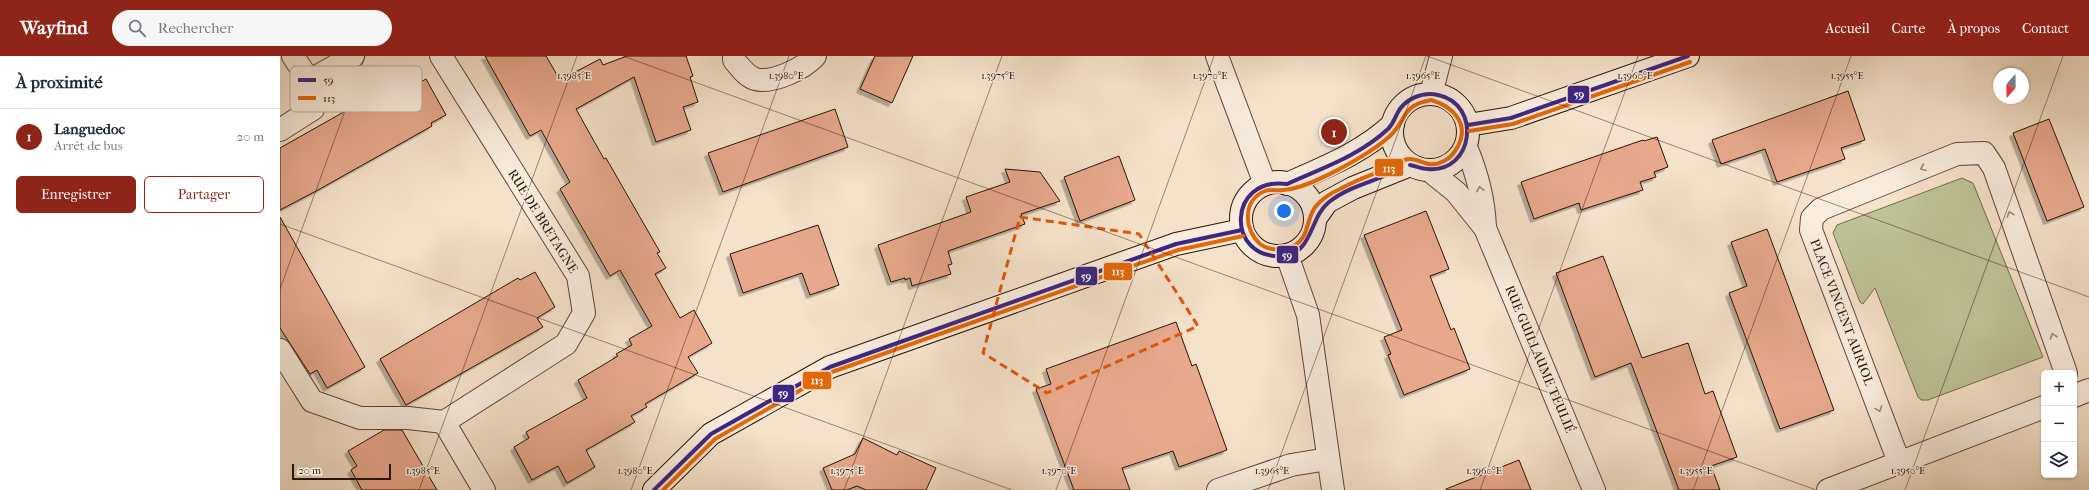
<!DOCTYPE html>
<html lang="fr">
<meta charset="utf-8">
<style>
:root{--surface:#fff;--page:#f6f6f7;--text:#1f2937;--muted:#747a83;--line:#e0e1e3;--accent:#8f2418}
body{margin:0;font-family:"IM FELL French Canon",serif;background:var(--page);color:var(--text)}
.controls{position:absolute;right:12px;bottom:12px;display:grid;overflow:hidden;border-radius:6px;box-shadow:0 1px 3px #0004}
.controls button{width:36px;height:36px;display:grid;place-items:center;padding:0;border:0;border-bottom:1px solid var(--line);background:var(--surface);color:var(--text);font:20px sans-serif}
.compass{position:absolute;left:1713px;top:12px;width:36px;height:36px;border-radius:50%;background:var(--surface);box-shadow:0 1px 3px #0004;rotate:200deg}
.scale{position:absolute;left:12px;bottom:10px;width:99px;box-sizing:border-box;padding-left:4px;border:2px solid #2c1304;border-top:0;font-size:11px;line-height:14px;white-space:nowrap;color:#2c1304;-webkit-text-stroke:3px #f8ecdd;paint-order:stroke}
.you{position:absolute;left:1004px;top:155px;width:14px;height:14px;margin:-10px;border:3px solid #fff;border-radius:50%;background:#1a73e8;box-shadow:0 0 0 6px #1a73e833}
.badge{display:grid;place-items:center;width:26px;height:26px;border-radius:50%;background:var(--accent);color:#fff;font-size:13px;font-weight:700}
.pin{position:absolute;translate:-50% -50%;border:2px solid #fff;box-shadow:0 1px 4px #0006}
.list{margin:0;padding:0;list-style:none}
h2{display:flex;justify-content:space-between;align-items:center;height:52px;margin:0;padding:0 16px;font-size:17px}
h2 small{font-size:13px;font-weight:400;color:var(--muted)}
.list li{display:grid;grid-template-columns:26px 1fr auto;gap:12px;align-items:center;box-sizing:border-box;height:56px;padding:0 16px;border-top:1px solid var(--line)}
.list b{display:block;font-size:15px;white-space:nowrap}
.list p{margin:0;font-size:13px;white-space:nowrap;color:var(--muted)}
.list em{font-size:13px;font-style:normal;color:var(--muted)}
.actions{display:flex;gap:8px;padding:12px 16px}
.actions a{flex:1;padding:9px 0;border:1px solid var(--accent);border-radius:6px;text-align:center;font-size:14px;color:var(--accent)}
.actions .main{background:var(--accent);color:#fff}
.icon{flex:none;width:22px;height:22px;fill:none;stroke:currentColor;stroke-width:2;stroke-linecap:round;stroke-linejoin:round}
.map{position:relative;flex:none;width:1809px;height:434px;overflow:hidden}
header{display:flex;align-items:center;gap:24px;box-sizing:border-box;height:56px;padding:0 20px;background:var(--accent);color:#fff}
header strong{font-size:19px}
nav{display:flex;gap:22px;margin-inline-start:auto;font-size:14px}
.search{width:280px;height:36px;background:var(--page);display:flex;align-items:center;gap:10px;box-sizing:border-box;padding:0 14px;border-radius:22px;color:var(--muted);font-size:15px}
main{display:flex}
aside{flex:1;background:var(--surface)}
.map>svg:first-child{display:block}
.green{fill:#bec395;stroke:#756b4c}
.building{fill:#e7a88c;stroke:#2c1304;filter:url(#shadow)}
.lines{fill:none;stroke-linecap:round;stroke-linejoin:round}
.minor-casing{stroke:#5e4736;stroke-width:24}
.secondary-casing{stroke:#2c1304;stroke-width:24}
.minor{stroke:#f8ecdd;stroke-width:22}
.secondary{stroke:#f8ecdd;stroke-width:22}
.bus-1-casing{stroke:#f8ecdd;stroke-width:7}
.bus-2-casing{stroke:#f8ecdd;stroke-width:7}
.bus-1{stroke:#3f2682;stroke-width:4}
.bus-2{stroke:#e46809;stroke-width:4}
.oneway{stroke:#9c8a7b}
.marked{fill:none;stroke:#df560c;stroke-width:3;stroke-dasharray:8 5;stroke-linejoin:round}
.ticks{fill:none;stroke:#2c1304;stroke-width:1;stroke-opacity:0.45}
.labels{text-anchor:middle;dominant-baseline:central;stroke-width:3;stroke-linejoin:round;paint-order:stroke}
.street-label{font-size:13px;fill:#2c1304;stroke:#f8ecdd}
.key{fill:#f8ecdd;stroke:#bbab9c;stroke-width:1}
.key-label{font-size:11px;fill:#2c1304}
.ticks-label{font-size:10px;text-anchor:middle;fill:#2c1304;stroke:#f8ecdd;stroke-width:3;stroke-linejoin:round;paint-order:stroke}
.line-badge{stroke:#f8ecdd;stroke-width:1.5}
.badge-label{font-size:11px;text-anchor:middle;font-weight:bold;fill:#fff}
</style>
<header>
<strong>Wayfind</strong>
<div class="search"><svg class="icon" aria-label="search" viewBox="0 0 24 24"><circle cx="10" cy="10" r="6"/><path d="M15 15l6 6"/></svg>Rechercher</div>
<nav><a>Accueil</a><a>Carte</a><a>À propos</a><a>Contact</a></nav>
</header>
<main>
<aside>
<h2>À proximité<small></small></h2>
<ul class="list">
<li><span class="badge">1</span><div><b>Languedoc</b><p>Arrêt de bus</p></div><em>20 m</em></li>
</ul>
<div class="actions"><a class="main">Enregistrer</a><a>Partager</a></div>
</aside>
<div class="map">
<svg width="1809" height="434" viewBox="0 0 1809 434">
<defs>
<filter id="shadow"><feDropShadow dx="-3.5" dy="3.5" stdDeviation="0" flood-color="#0004"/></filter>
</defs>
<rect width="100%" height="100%" fill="#f5e2ca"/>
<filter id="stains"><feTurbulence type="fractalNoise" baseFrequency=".005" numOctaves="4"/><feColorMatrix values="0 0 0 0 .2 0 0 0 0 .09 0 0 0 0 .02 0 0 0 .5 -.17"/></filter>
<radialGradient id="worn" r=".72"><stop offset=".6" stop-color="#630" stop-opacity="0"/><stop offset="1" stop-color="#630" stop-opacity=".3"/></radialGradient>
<polygon class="green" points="1682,122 1693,127 1763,301 1648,344 1641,344 1638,341 1595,232 1583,248 1580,246 1553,177 1557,169"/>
<g class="building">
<polygon points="205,0 266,0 280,24 320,3 323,9 347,0 406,0 413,20 410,21 418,46 403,51 411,74 376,86 354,21 296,53 324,103 326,102 380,196 377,197 386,212 375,218 400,262 414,254 432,287 408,301 418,317 365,348 367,351 351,360 355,366 306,394 315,411 287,427 278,410 252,424 234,391 249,382 246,376 307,342 298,324 338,300 336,298 352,289 349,283 372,270 340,214 330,220 280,133 290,126 261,74 250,80"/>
<polygon points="595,0 633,0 612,47 580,33"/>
<polygon points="122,23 128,33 146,23 166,59 151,67 152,70 38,134 0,154 0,92"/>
<polygon points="1568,35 1585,84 1561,92 1565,103 1497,126 1485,93 1441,108 1432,84"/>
<polygon points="555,53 568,91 443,136 428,97"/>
<polygon points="1769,63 1804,151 1767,165 1733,77"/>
<polygon points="1377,81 1388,111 1374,116 1376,121 1360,126 1363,134 1301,154 1299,147 1254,163 1241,126 1363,84 1364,85"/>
<polygon points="839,100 855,144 800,165 784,121"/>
<polygon points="725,113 760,116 780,145 741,158 745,168 668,195 672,208 668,209 671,218 632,230 630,222 625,224 625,222 611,226 598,189 691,156 686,141 730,126"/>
<polygon points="1146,155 1169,213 1150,220 1171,274 1174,272 1190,313 1124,339 1108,299 1111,298 1104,281 1122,274 1084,179"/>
<polygon points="0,161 85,311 47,332 37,314 30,318 0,272"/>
<polygon points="538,169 559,229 530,239 522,217 463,237 450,198"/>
<polygon points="1487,173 1554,354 1500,373 1449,237 1467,230 1451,186"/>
<polygon points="1323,200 1362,302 1408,287 1425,338 1433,335 1457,401 1431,410 1440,434 1399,434 1351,307 1315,321 1276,217"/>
<polygon points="255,216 275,251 257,262 263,271 126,349 100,303 238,222 240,224"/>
<polygon points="896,266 912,310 916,308 947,394 899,411 893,395 842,412 850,434 794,434 756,333 771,328 766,313"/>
<polygon points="104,374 122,374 157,434 82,434 71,414 77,410 68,395"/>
<polygon points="583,382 617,399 619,395 656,412 646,434 586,434 577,430 567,434 552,434 543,412 575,398"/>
<polygon points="1239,404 1251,434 1166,434 1166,433"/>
</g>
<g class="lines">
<defs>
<g id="minor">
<polyline points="161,0 298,220 304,257 286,288 164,366 204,434"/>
<path d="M454 0V4C460 11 466 20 475 23 492 28 523 13 535 0"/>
<polyline points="937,0 985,128"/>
<polyline points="29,25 73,0"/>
<polyline points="1151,38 1161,0"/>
<polyline points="0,74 33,53 34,32 13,0"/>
<path d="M1186 91C1197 117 1204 143 1205 172"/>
<polyline points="1150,115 1176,136 1205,172 1314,434"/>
<polyline points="1007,199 1028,259 1053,434"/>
<polyline points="0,294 32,345 80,362 128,362 164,366"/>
<polyline points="1794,340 1809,334"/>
<polyline points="1619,406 1531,174 1532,162 1541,153 1677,98 1704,97 1714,112 1786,317"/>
<polyline points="938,434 1011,409 1048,403"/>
<polyline points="1548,434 1764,351"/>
</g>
<g id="secondary">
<circle cx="1150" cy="76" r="38"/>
<polyline points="1188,69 1231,62 1408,0"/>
<circle cx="998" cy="163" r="37"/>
<path d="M1007 128C1045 111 1082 97 1113 68"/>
<polyline points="1035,163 1047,146 1073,132 1130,109"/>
<polyline points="374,434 431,378 550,311 896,188 962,174"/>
</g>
</defs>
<use href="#minor" class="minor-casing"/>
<use href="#secondary" class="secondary-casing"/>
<use href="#minor" class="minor"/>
<use href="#secondary" class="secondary"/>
<defs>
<g id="bus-1">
<polyline points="1188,69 1231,62 1408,0"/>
<path d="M1007 128C1042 112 1079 100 1108 73 1113 68 1114 64 1117 58 1124 43 1143 35 1158 39 1202 48 1194 117 1148 113 1142 113 1136 110 1130 109"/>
<path d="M1007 128C947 120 946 203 1001 200 1033 199 1029 162 1049 146 1065 133 1087 127 1107 119"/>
<polyline points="374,434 431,378 550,311 896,188 962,174"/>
</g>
<g id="bus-2">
<path d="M1151 44C1172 50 1190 67 1178 90 1175 96 1170 102 1164 105 1147 114 1141 102 1129 103 1123 103 1118 108 1113 110 1095 118 1077 123 1060 133 1051 137 1042 143 1036 150 1028 160 1029 171 1023 181 1015 195 992 197 980 188 964 174 962 144 985 135 990 133 997 135 1003 134 1029 133 1090 98 1110 80 1128 63 1120 50 1151 44Z"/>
<polyline points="1189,75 1233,68 1410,6"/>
<polyline points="383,434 435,383 552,316 898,194 963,180"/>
</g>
</defs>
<use href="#bus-1" class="bus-1-casing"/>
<use href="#bus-2" class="bus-2-casing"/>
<use href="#bus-1" class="bus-1"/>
<use href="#bus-2" class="bus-2"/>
</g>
<defs><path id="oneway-chevron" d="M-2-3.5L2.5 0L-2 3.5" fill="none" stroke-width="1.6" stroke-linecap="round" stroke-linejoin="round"/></defs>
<g class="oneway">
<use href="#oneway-chevron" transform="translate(1643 112) rotate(158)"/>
<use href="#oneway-chevron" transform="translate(1200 133) rotate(-102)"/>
<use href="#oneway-chevron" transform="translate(1730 158) rotate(-109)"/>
<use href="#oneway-chevron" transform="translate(1773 280) rotate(-109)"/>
<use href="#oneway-chevron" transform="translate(1599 353) rotate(69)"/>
</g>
<path class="marked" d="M740 161 859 178 918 270 767 337 703 297Z"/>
<path class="ticks" d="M343 0 1536 434M1147 0 1809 241M0 168 732 434M0 233 85 0M139 434 297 0M351 434 509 0M564 434 722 0M776 434 934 0M988 434 1146 0M1200 434 1358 0M1413 434 1571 0M1625 434 1783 0"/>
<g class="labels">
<g class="street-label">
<text transform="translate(263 165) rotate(58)">RUE DE BRETAGNE</text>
<text transform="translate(1562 256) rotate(69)">PLACE VINCENT AURIOL</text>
<text transform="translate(1260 303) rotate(67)">RUE GUILLAUME TEULIÉ</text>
</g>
</g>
<rect x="10" y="10" width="132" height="46" rx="6" class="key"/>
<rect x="18" y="22" width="18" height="4" fill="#3f2682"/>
<rect x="18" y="40" width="18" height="4" fill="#e46809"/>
<g class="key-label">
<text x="43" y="28">59</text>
<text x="43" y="46">113</text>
</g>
<g class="ticks-label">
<text x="294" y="23">1.3985°E</text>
<text x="506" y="23">1.3980°E</text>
<text x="718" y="23">1.3975°E</text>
<text x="930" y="23">1.3970°E</text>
<text x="1143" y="23">1.3965°E</text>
<text x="1355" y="23">1.3960°E</text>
<text x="1567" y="23">1.3955°E</text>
<text x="143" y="418">1.3985°E</text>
<text x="355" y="418">1.3980°E</text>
<text x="567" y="418">1.3975°E</text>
<text x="779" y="418">1.3970°E</text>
<text x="992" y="418">1.3965°E</text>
<text x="1204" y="418">1.3960°E</text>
<text x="1416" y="418">1.3955°E</text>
<text x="1628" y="418">1.3950°E</text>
</g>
<g class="line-badge">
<rect x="1287" y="29" width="23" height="19" rx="4" fill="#3f2682"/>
<rect x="1094" y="102" width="30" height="19" rx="4" fill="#e46809"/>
<rect x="996" y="189" width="23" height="19" rx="4" fill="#3f2682"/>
<rect x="823" y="206" width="30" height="19" rx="4" fill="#e46809"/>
<rect x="795" y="210" width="23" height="20" rx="4" fill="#3f2682"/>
<rect x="522" y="315" width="30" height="19" rx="4" fill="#e46809"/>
<rect x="492" y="328" width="23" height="19" rx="4" fill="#3f2682"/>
</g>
<g class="badge-label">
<text x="1299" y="42">59</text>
<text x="1109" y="116">113</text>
<text x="1007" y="203">59</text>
<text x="838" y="219">113</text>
<text x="806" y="224">59</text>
<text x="537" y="328">113</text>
<text x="503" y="341">59</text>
</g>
<rect width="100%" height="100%" filter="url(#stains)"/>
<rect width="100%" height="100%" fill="url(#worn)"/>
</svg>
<div class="controls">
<button>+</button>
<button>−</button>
<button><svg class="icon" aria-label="layers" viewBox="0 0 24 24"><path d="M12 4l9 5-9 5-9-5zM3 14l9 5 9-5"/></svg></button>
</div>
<svg class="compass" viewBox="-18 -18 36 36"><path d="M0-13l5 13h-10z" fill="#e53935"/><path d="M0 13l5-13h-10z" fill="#747a83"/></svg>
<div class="scale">20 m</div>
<div class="you"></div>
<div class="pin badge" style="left:1054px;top:76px">1</div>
</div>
</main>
